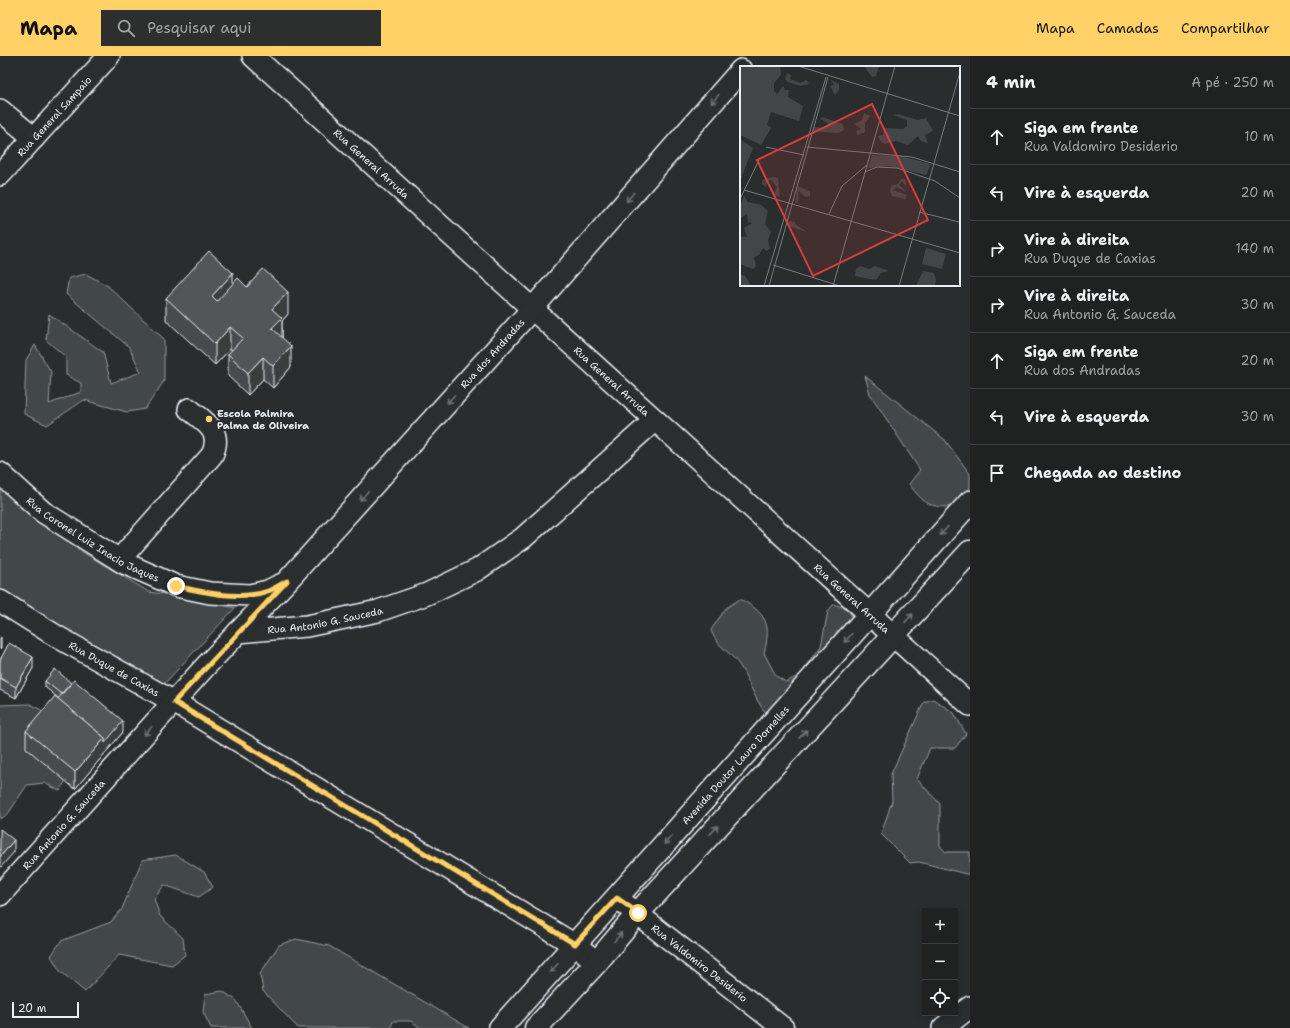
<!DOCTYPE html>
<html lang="pt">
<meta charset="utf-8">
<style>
:root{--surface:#202222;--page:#2d2f2f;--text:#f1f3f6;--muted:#a2a4a5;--line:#3d3f40;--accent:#ffd166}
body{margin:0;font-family:"Shantell Sans",sans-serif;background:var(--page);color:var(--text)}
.controls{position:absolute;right:12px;bottom:12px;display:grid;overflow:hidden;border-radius:0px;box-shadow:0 2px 6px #0003}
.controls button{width:36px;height:36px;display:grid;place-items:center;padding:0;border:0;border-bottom:1px solid var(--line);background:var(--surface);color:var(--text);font:20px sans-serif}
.scale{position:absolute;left:12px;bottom:10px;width:67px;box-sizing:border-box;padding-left:4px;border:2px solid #e8f1f8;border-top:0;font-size:11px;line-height:14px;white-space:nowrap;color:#e8f1f8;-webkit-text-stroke:3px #2a2d2e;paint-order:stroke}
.stop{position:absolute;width:12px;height:12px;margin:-9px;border:3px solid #ffd166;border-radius:50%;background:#fff}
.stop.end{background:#ffd166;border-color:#fff;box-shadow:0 1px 4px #0008}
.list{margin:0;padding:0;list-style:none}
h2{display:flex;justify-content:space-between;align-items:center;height:52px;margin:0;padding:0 16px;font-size:17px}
h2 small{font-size:13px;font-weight:400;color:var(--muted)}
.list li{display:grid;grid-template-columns:26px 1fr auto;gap:12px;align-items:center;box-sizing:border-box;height:56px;padding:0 16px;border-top:1px solid var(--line)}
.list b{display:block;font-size:15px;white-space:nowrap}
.list p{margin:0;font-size:13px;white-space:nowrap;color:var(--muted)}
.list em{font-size:13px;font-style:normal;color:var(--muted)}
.icon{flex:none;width:22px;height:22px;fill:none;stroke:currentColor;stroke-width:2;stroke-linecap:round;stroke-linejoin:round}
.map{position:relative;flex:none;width:970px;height:972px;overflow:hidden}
header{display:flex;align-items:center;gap:24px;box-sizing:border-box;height:56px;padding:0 20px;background:var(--accent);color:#111}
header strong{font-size:19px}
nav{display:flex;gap:22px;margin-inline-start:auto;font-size:14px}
.search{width:280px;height:36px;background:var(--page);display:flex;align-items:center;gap:10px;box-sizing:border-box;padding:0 14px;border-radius:0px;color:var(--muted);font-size:15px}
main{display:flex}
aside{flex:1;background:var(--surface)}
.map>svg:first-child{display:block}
.green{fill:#424648;stroke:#959ca0}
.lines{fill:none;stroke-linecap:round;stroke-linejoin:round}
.minor-casing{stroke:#e8f1f8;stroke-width:24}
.major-casing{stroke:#e8f1f8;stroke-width:25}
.minor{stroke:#2a2d2e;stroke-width:21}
.major{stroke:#2a2d2e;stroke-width:22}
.wall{fill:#474b4d;stroke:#e8f1f8}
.shaded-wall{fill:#3a3d3e;stroke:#e8f1f8}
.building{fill:#535759;stroke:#e8f1f8}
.oneway{stroke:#6c7275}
.route{stroke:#ffd166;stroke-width:5}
.poi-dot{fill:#ffd166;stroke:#2a2d2e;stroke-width:1.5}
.labels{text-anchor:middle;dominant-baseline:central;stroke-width:4;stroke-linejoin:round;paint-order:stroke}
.street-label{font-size:10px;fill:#e8f1f8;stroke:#2a2d2e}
.poi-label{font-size:10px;font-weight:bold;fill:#e8f1f8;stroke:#2a2d2e;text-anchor:start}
.inset-road{fill:none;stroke:#767b7f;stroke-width:1}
.view{fill:#d83c3d;fill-opacity:0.15;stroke:#d83c3d;stroke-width:2}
.inset-edge{fill:none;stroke:#e8f1f8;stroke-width:2}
</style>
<header>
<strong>Mapa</strong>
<div class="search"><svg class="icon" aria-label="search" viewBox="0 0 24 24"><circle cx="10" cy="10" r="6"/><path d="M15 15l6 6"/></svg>Pesquisar aqui</div>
<nav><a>Mapa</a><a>Camadas</a><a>Compartilhar</a></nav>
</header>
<main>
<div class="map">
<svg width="970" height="972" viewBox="0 0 970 972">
<rect width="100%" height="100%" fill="#2a2d2e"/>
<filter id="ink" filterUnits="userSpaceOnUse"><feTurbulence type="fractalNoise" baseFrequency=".025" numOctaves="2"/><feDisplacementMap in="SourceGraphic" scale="8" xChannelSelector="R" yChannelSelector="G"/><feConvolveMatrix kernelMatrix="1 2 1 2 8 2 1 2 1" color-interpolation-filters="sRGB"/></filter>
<g filter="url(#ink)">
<g class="green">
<polygon points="86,218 108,230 164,283 164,325 145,353 127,356 84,344 47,369 24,358 26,304 35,289 51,316 49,348 81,336 81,327 66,319 66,301 46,284 49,258 103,296 111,327 141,316 129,291 66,238 69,222"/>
<path d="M865 320 945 384 970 418V432L951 451C927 451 924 447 909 428L920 414 870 338Z"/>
<polygon points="0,432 79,494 149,536 180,540 235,552 164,628 0,536"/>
<path d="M740 543C766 557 772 568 764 597L776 620 786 626 800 619 821 590 828 555 834 548 849 554 856 570 772 663C756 650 751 627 740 610 731 596 716 590 711 574L726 552Z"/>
<polygon points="933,643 954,657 966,678 955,692 930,692 917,723 940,748 940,790 946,796 970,796 970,819 919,806 910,807 881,778 892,745 891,718 924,646"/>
<polygon points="30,648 45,656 68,720 60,735 44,727 27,729 8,758 0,763 0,649"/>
<polygon points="176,799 204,816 213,831 199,841 164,829 154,843 160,860 183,882 185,899 172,909 119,899 85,936 60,915 51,900 61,885 111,866 122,853 142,804"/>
<polygon points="296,883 329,890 469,972 421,972 411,965 393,965 391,972 298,972 263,935 260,918 279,889"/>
<polygon points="222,935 236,944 252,972 211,972 203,956 205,938"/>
</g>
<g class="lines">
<defs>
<g id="minor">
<path id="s1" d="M253 0 970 649"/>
<polyline points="0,54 34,82"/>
<path id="s2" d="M0 119 109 0"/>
<path id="s3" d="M0 417 43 456 124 507 176 530 210 537 250 539 268 535 280 529"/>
<path d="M119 504 212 399C223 375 206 367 189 353"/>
<path id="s4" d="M0 545 56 580 174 646 575 889 597 906"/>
<path id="s5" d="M238 576 307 570 378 555 427 538 477 514 523 482 655 364"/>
<path id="s6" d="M0 839 204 612 287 525 532 253 741 14"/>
<path id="s7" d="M617 842 783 972"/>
<polyline points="943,972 970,951"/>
</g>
<g id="major">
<path id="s8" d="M500 972 970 446"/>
<polyline points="536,972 597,906 638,857 970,496"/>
</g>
</defs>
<use href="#minor" class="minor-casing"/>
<use href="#major" class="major-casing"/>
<use href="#minor" class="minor"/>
<use href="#major" class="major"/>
</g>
<g class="wall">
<polygon points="233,227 247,231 288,258 282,265 282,281 291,311 273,332 263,323 248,339 228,320 228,298 232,294 230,293 215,309 166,264 166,242"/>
<polygon points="0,604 33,612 16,642 0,634"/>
<polygon points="45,625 123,676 75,733 26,692 26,675 58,642 45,631"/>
</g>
<g class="shaded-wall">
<polygon points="233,217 233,239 212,262 212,240"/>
<polygon points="288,236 288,258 282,265 282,284 272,294 272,253"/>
<polygon points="230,271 230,293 215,309 215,288"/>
<polygon points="291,290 291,311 273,332 273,310"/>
<polygon points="263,301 263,323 248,339 248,317"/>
<polygon points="1,581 1,592 0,593 0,582"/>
<polygon points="33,601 33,612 16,642 16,631"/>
<polygon points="123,665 123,676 75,733 75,716 105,682"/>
<polygon points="14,784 14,796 0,812 0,801"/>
</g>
<g class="building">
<polygon points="209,195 233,217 212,240 217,245 238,222 247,231 263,213 288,236 272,253 282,262 272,272 291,290 273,310 263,301 248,317 228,298 243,282 230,271 215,288 166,242"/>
<polygon points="9,587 33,601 16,631 0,622 0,604"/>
<polygon points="55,613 71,627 61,638 45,625"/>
<polygon points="74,624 123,665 105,687 105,682 58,643"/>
<polygon points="55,640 105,682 75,716 26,675"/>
<polygon points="0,773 14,784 0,801"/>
</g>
<defs><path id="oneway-shaft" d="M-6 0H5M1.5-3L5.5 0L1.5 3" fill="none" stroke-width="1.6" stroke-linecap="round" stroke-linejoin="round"/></defs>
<g class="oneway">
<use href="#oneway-shaft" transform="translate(715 43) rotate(131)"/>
<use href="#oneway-shaft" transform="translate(630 141) rotate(131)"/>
<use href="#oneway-shaft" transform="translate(451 343) rotate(132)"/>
<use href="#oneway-shaft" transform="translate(364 440) rotate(132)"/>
<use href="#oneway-shaft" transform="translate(944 475) rotate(132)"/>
<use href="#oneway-shaft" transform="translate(909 562) rotate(-47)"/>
<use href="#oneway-shaft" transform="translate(848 582) rotate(132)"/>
<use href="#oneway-shaft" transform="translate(148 675) rotate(132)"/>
<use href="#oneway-shaft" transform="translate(803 678) rotate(-47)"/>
<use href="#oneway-shaft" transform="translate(714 774) rotate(-47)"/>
<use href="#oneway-shaft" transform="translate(668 784) rotate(132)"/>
<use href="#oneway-shaft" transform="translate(618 881) rotate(-50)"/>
<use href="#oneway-shaft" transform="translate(554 912) rotate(132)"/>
</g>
</g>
<g class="lines" filter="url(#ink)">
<path class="route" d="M176 530C203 536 241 545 268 535 274 533 281 528 287 525L174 646 575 888 617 842 638 857"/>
</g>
<circle class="poi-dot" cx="209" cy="363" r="4"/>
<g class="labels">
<g class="street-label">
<text stroke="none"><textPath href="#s2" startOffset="80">Rua General Sampaio</textPath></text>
<text stroke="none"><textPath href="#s1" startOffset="160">Rua General Arruda</textPath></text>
<text stroke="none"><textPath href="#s6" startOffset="732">Rua dos Andradas</textPath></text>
<text stroke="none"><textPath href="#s1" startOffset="484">Rua General Arruda</textPath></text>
<text stroke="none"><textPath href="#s3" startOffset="115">Rua Coronel Luiz Inacio Jaques</textPath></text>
<text stroke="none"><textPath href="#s1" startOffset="808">Rua General Arruda</textPath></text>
<text stroke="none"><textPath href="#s5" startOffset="88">Rua Antonio G. Sauceda</textPath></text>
<text stroke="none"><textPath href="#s4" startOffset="133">Rua Duque de Caxias</textPath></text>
<text stroke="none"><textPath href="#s8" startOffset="353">Avenida Doutor Lauro Dornelles</textPath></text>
<text stroke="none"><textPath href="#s6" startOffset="95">Rua Antonio G. Sauceda</textPath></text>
<text stroke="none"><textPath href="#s7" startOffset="105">Rua Valdomiro Desiderio</textPath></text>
</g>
<g class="poi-label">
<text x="217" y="357">Escola Palmira<tspan x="217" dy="12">Palma de Oliveira</tspan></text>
</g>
</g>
<g transform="translate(740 10)">
<rect width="220" height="220" fill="#2a2d2e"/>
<path d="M0 0H40L41 9 34 17V25L37 28 43 20 45 24H49L48 31 63 40 59 55 31 46 27 59 31 61 30 64 21 79 0 69ZM124 0H139L136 10 132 11ZM47 7 51 9 50 13 60 17 67 14 69 18 60 20 48 16 45 13ZM91 14 99 18V24L95 29 90 20 94 19ZM124 47 130 50 125 57V66L117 69 116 65 121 63 114 58 122 54ZM158 48 178 54 186 52 193 65 185 69 188 77 181 75 178 70 168 79 156 75 145 78 141 76 138 70 143 69 145 62 163 63 167 60V54L153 49ZM82 51 103 58 104 64 98 67 73 65 75 61 86 62 88 57 80 53ZM0 73 13 82 0 115ZM132 89 161 90 191 98 186 109 150 100 128 102ZM33 111 38 112 40 131 34 129 37 121 31 114 27 116 26 121 22 118V114ZM161 113H165L167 121 162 115 159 119 167 126 156 121 153 124 167 129 165 133 152 130 150 125 151 120 158 118ZM58 120 70 126V130L65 131 59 125 58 136 55 137ZM4 130 8 136 21 139 28 145 25 158 31 166 28 174 30 183 26 185 23 182 19 189 14 191 16 200 13 203 0 198V171H7L4 162 12 157 8 156 7 148 0 152V140ZM49 155 55 156V158L67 166 48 160ZM186 182 206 188 202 203 182 198ZM120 200 129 203 135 200 149 205 141 207 136 214 130 213 115 210 116 203ZM183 205 194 207 196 214 195 220H176ZM0 208 5 210 11 220H0Z" fill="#424648"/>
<path class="inset-road" d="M58 0 220 50M26 81 64 89M67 81 172 91 220 106M125 106 137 101 157 102 195 115 220 132M4 124 220 187M0 133 20 92M179 146 219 156M89 148 102 120 127 99M33 199 100 220M24 220 86 11M29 220 88 11M93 220 155 0M159 220 220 6"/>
<path class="view" d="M132 38 188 154 73 210 17 94Z"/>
<rect width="220" height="220" class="inset-edge"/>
</g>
</svg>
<div class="controls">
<button>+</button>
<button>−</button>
<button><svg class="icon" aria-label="locate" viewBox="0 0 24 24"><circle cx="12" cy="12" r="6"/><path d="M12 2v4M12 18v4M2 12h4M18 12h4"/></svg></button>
</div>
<div class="scale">20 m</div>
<div class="stop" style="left:638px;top:857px"></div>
<div class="stop end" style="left:176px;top:530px"></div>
</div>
<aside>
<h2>4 min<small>A pé · 250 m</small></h2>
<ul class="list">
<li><svg class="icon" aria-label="ahead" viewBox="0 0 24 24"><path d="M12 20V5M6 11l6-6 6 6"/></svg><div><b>Siga em frente</b><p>Rua Valdomiro Desiderio</p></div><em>10 m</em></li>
<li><svg class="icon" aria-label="left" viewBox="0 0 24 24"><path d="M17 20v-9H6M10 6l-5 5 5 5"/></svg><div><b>Vire à esquerda</b></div><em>20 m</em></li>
<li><svg class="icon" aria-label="right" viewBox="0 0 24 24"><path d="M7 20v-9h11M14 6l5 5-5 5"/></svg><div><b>Vire à direita</b><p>Rua Duque de Caxias</p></div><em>140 m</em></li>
<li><svg class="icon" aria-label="right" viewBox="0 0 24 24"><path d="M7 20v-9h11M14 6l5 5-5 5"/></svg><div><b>Vire à direita</b><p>Rua Antonio G. Sauceda</p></div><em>30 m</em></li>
<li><svg class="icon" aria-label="ahead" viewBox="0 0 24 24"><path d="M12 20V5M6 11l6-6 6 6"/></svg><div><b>Siga em frente</b><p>Rua dos Andradas</p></div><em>20 m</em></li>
<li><svg class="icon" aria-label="left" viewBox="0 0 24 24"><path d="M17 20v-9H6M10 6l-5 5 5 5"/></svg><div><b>Vire à esquerda</b></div><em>30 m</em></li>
<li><svg class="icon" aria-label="arrive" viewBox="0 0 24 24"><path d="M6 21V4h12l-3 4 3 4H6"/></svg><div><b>Chegada ao destino</b></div></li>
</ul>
</aside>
</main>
